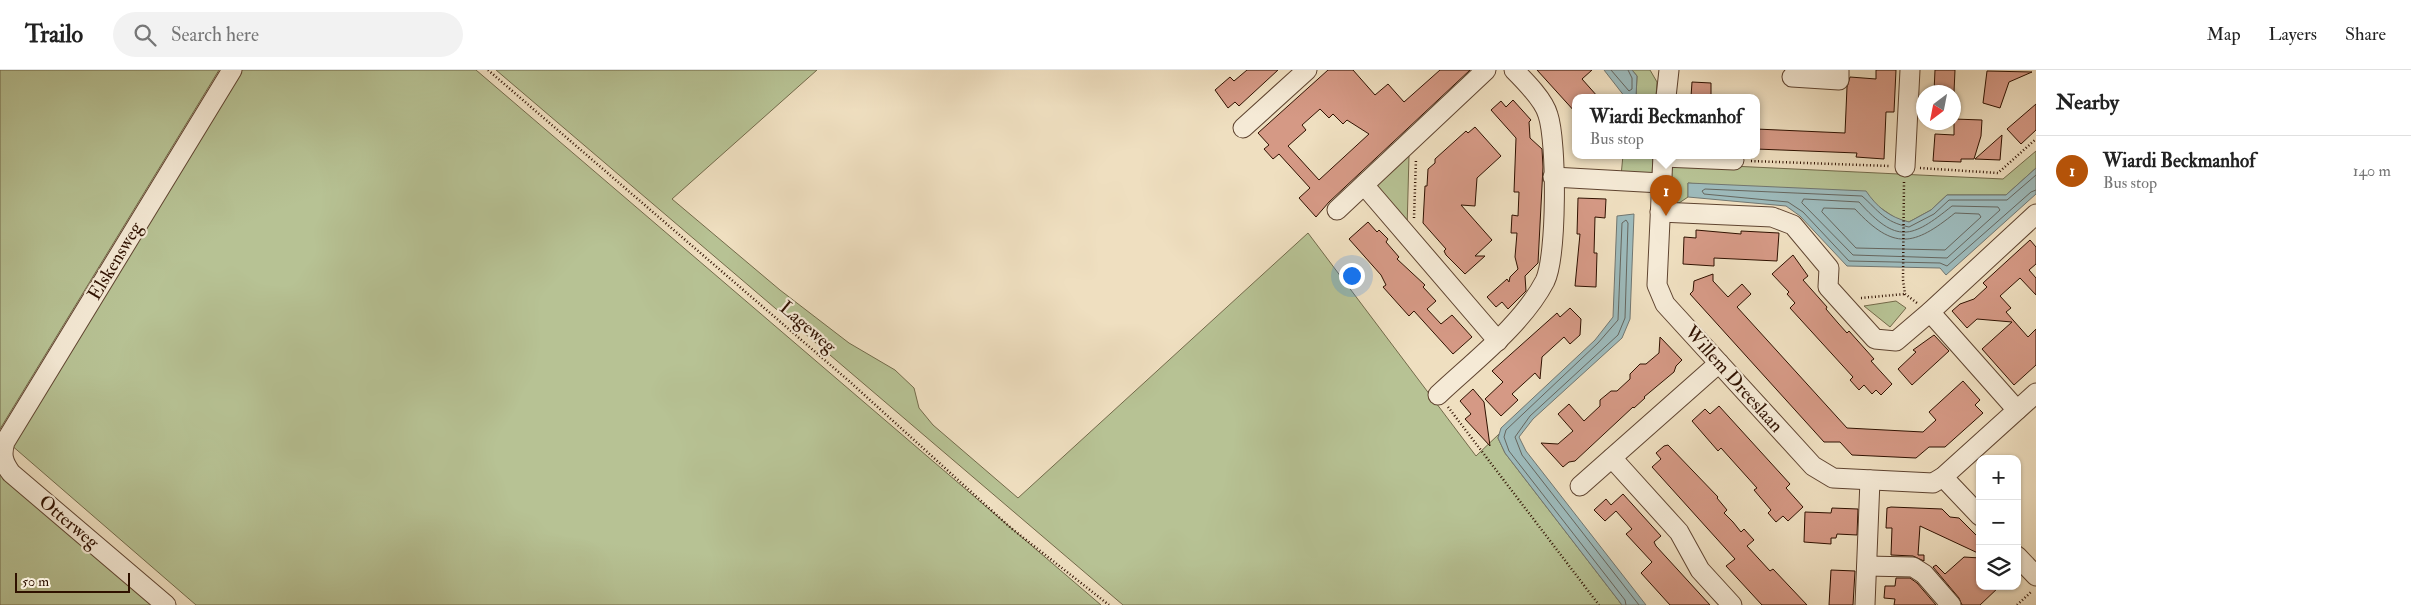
<!DOCTYPE html>
<meta charset="utf-8">
<style>
:root{--surface:#fff;--page:#f2f2f2;--text:#222;--muted:#767676;--line:#e0e0e0;--accent:#b45309}
body{margin:0;font-family:"IM FELL Double Pica",serif;background:var(--page);color:var(--text)}
.controls{position:absolute;right:15px;bottom:15px;display:grid;overflow:hidden;border-radius:10px;box-shadow:0 1px 4px #0004}
.controls button{width:45px;height:45px;display:grid;place-items:center;padding:0;border:0;border-bottom:1px solid var(--line);background:var(--surface);color:var(--text);font:25px sans-serif}
.compass{position:absolute;left:1916px;top:15px;width:45px;height:45px;border-radius:50%;background:var(--surface);box-shadow:0 1px 4px #0004;rotate:212deg}
.scale{position:absolute;left:15px;bottom:12px;width:115px;box-sizing:border-box;padding-left:5px;border:2px solid #2f1100;border-top:0;font-size:14px;line-height:18px;white-space:nowrap;color:#2f1100;-webkit-text-stroke:4px #f5ead6;paint-order:stroke}
.you{position:absolute;left:1351px;top:205px;width:18px;height:18px;margin:-12px;border:4px solid #fff;border-radius:50%;background:#1a73e8;box-shadow:0 0 0 8px #1a73e833}
.badge{display:grid;place-items:center;width:32px;height:32px;border-radius:50%;background:var(--accent);color:#fff;font-size:16px;font-weight:700}
.pin{position:absolute;translate:-50% -41px;filter:drop-shadow(0 1px 2px #0008)}
.pin::after{content:'';position:absolute;top:26px;width:18px;height:15px;background:inherit;clip-path:polygon(0 0,100% 0,50% 100%)}
.popup{position:absolute;left:1572px;top:24px;width:188px;height:65px;box-sizing:border-box;display:grid;place-content:center;border-radius:10px;background:var(--surface);filter:drop-shadow(0 1px 4px #0005);font-size:16px;white-space:nowrap;color:var(--muted)}
.popup b{font-size:19px;color:var(--text)}
.popup::after{content:'';position:absolute;left:50%;top:100%;margin-left:-10px;border:10px solid transparent;border-top-color:var(--surface)}
.list{margin:0;padding:0;list-style:none}
h2{display:flex;justify-content:space-between;align-items:center;height:65px;margin:0;padding:0 20px;font-size:21px}
h2 small{font-size:16px;font-weight:400;color:var(--muted)}
.list li{display:grid;grid-template-columns:32px 1fr auto;gap:15px;align-items:center;box-sizing:border-box;height:70px;padding:0 20px;border-top:1px solid var(--line)}
.list b{display:block;font-size:19px;white-space:nowrap}
.list p{margin:0;font-size:16px;white-space:nowrap;color:var(--muted)}
.list em{font-size:16px;font-style:normal;color:var(--muted)}
.icon{flex:none;width:28px;height:28px;fill:none;stroke:currentColor;stroke-width:2;stroke-linecap:round;stroke-linejoin:round}
.map{position:relative;flex:none;width:2036px;height:535px;overflow:hidden}
header{display:flex;align-items:center;gap:30px;box-sizing:border-box;height:70px;padding:0 25px;background:var(--surface);border-bottom:1px solid var(--line)}
header strong{font-size:24px}
nav{display:flex;gap:28px;margin-inline-start:auto;font-size:18px}
.search{width:350px;height:45px;background:var(--page);display:flex;align-items:center;gap:12px;box-sizing:border-box;padding:0 18px;border-radius:28px;color:var(--muted);font-size:19px}
main{display:flex}
aside{flex:1;background:var(--surface)}
.map>svg:first-child{display:block}
.green{fill:#b7c294;stroke:#736a4a}
.water{fill:#9dbabb;stroke:#717670}
.lines{fill:none;stroke-linecap:round;stroke-linejoin:round}
.shore{stroke:#66665e;stroke-width:1}
.building{fill:#d59985;stroke:#2f1100;fill-rule:evenodd}
.minor-casing{stroke:#5f4430;stroke-width:21}
.path{stroke:#2f1100;stroke-width:2.5;stroke-dasharray:1 2.5;stroke-linecap:butt}
.minor{stroke:#f5ead6;stroke-width:19}
.labels{text-anchor:middle;dominant-baseline:central;stroke-width:4.5;stroke-linejoin:round;paint-order:stroke}
.street-label{font-size:19px;fill:#2f1100;stroke:#f5ead6}
</style>
<header>
<strong>Trailo</strong>
<div class="search"><svg class="icon" aria-label="search" viewBox="0 0 24 24"><circle cx="10" cy="10" r="6"/><path d="M15 15l6 6"/></svg>Search here</div>
<nav><a>Map</a><a>Layers</a><a>Share</a></nav>
</header>
<main>
<div class="map">
<svg width="2036" height="535" viewBox="0 0 2036 535">
<rect width="100%" height="100%" fill="#efdfc0"/>
<filter id="stains"><feTurbulence type="fractalNoise" baseFrequency=".004" numOctaves="4"/><feColorMatrix values="0 0 0 0 .2 0 0 0 0 .09 0 0 0 0 .02 0 0 0 .5 -.17"/></filter>
<radialGradient id="worn" r=".72"><stop offset=".6" stop-color="#630" stop-opacity="0"/><stop offset="1" stop-color="#630" stop-opacity=".3"/></radialGradient>
<g class="green">
<polygon points="0,0 219,0 0,359"/>
<polygon points="242,0 476,0 1101,535 196,535 10,374"/>
<polygon points="496,0 817,0 672,129 780,220 849,273 895,300 914,318 919,338 933,355 1018,428 1308,163 1476,386 1499,364 1498,368 1505,383 1622,535 1123,535"/>
<polygon points="1632,0 1650,0 1657,12 1656,27 1636,27 1637,6"/>
<polygon points="2036,81 2036,98 2006,125 1947,125 1931,140 1909,152 1897,149 1876,135 1688,113 1688,127 1676,135 1670,131 1669,93 2003,109"/>
<polygon points="1409,85 1407,160 1373,118"/>
<polygon points="1623,85 1653,85 1652,108 1621,106"/>
<polygon points="1896,231 1906,238 1890,257 1864,236"/>
<polygon points="0,398 159,535 0,535"/>
</g>
<g class="water">
<polygon points="1604,0 1632,0 1637,6 1636,27 1625,27"/>
<path d="M2036 98V124L1946 205 1940 198 1847 196 1800 146 1786 136 1688 127V113L1866 121C1877 137 1889 147 1909 152L1931 140 1947 125H2006Z"/>
<polygon points="1634,144 1630,249 1622,268 1533,349 1519,367 1526,381 1646,535 1622,535 1505,383 1498,368 1501,358 1595,270 1613,247 1617,146"/>
</g>
<g class="lines">
<g class="shore">
<polyline points="1611,0 1629,21 1632,19 1632,8 1628,0"/>
<path d="M2036 105 2007 130H1949L1934 144 1909 157C1884 152 1879 141 1862 126L1705 119 1702 121 1704 124 1788 132 1803 142 1849 191 1940 193 1947 196 2031 122 2036 120"/>
<path d="M1804 129 1859 132C1897 174 1911 169 1952 136L1998 137 2000 140 1947 188 1853 185 1802 133Z"/>
<path d="M1824 138 1855 139C1894 181 1914 176 1955 143L1979 144 1981 147 1945 180 1856 178 1822 142Z"/>
<polyline points="1626,535 1625,530 1509,381 1504,367 1506,360 1598,273 1618,250 1622,153 1626,150 1628,153 1625,248 1618,265 1530,346 1515,367 1522,385 1639,535"/>
</g>
</g>
<g class="building">
<polygon points="1247,0 1278,0 1239,36 1235,32 1228,38 1215,20 1230,7 1234,11"/>
<path d="M1328 0H1353L1375 25 1388 14 1404 32 1440 0H1470L1329 132 1316 147 1299 128 1310 118 1279 84 1273 89 1264 79 1269 75 1258 63ZM1320 39 1329 48 1333 44 1343 54 1347 50 1369 64 1319 110 1288 76 1306 60 1302 55Z"/>
<polygon points="1537,0 1592,0 1582,9 1598,27 1576,27 1576,43"/>
<polygon points="1876,0 1896,0 1894,42 1886,42 1884,89 1856,87 1857,83 1756,79 1756,59 1845,63 1847,17 1850,7 1876,9"/>
<polygon points="1935,0 1955,0 1954,22 1934,22"/>
<polygon points="1987,1 2032,2 2009,12 2000,38 1983,33"/>
<polygon points="1692,12 1711,13 1711,27 1691,27"/>
<polygon points="1513,30 1531,50 1529,52 1530,68 1542,79 1543,97 1538,193 1525,206 1526,221 1508,239 1502,232 1496,237 1487,227 1507,209 1509,212 1510,207 1518,199 1515,187 1517,163 1511,163 1512,145 1518,146 1519,122 1514,122 1516,68 1491,40 1501,31 1506,37"/>
<polygon points="2036,34 2036,60 2021,74 2007,59"/>
<polygon points="1954,49 1982,50 1981,66 1974,89 1961,89 1961,92 1933,91 1935,64 1954,65"/>
<polygon points="1475,57 1501,86 1477,108 1475,136 1461,135 1492,170 1475,186 1485,186 1465,204 1446,185 1444,181 1446,179 1423,153 1425,116 1427,116 1428,99 1435,93 1435,89 1466,61 1468,63"/>
<polygon points="2002,65 2000,90 1975,89"/>
<polygon points="1578,128 1606,129 1605,148 1595,147 1594,183 1597,183 1596,217 1575,216 1580,164 1577,164"/>
<polygon points="1368,152 1377,162 1379,160 1388,169 1386,172 1399,187 1397,189 1425,215 1423,217 1436,231 1427,239 1441,254 1452,245 1472,267 1453,284 1414,241 1409,246 1383,217 1386,215 1381,205 1349,169"/>
<polygon points="1696,160 1741,164 1741,161 1779,163 1777,191 1714,188 1714,196 1683,194 1684,167 1696,168"/>
<polygon points="2030,170 2036,177 2036,194 2029,200 2036,208 2036,225 2020,208 2000,226 2011,238 2006,242 2028,267 2036,259 2036,295 2014,315 1982,279 2012,252 1977,249 1967,258 1952,241 1960,234 1974,229 1987,217 1983,213"/>
<polygon points="1793,185 1808,206 1803,210 1827,237 1826,239 1838,253 1847,263 1849,261 1874,289 1871,291 1892,314 1881,325 1876,320 1872,324 1864,315 1859,320 1850,310 1853,307 1790,238 1795,233 1787,224 1789,222 1772,204"/>
<polygon points="1713,204 1713,211 1728,227 1742,214 1751,224 1737,237 1847,358 1923,362 1936,350 1929,342 1963,311 1980,330 1975,335 1983,343 1945,377 1929,377 1916,388 1852,385 1840,372 1824,372 1690,224 1693,221 1694,211"/>
<polygon points="1570,238 1581,249 1580,265 1570,274 1564,267 1542,287 1540,309 1535,303 1512,324 1518,330 1501,346 1485,329 1503,312 1492,301 1557,243 1560,247"/>
<polygon points="1934,265 1949,281 1912,315 1898,299 1916,282 1913,280"/>
<polygon points="1660,267 1682,290 1676,296 1674,302 1644,327 1645,328 1634,338 1633,337 1575,391 1569,392 1563,397 1541,373 1558,374 1573,361 1558,344 1569,334 1584,351 1600,336 1600,330 1611,321 1617,321 1630,309 1630,304 1640,294 1646,294 1659,283"/>
<polygon points="1473,319 1484,332 1490,376 1465,349 1471,344 1460,331"/>
<polygon points="1719,336 1790,414 1786,418 1803,437 1788,451 1783,446 1776,452 1768,443 1771,440 1754,420 1757,418 1721,378 1718,381 1692,351 1705,339 1710,344"/>
<polygon points="1668,375 1718,427 1717,428 1727,440 1724,443 1733,452 1741,462 1744,459 1754,470 1747,476 1770,501 1773,499 1807,535 1762,535 1726,496 1735,489 1652,397 1661,389 1656,383 1664,376"/>
<polygon points="1623,424 1661,466 1654,472 1656,476 1710,535 1670,535 1641,503 1652,492 1626,464 1632,459 1616,441 1605,451 1594,440 1606,429 1611,435"/>
<polygon points="1891,437 1942,439 1950,447 1959,448 1980,469 1980,484 1920,456 1918,485 1924,485 1924,491 1913,486 1891,485 1892,458 1886,458 1887,438"/>
<polygon points="1832,438 1858,439 1857,465 1837,464 1836,468 1831,468 1831,474 1804,472 1805,442 1831,443"/>
<polygon points="1964,487 1980,488 1980,516 2000,516 1980,535 1962,535 1959,528 1933,497 1936,495 1945,504"/>
<polygon points="1831,500 1855,501 1853,535 1829,535"/>
<polygon points="1896,508 1910,508 1917,513 1936,535 1894,535 1895,529 1884,528 1885,516 1895,516"/>
</g>
<g class="lines">
<defs>
<g id="minor">
<polyline points="1792,7 1839,10 1839,0"/>
<polyline points="1666,27 1669,0"/>
<polyline points="1243,58 1307,0"/>
<polyline points="1663,85 1657,215 1665,234 1813,396 1833,408 1933,413 1943,407 2036,323"/>
<polyline points="1663,87 1734,90"/>
<polyline points="1905,97 1910,0"/>
<polyline points="1553,107 1661,113"/>
<polyline points="1364,115 1498,271"/>
<polyline points="1337,140 1486,0"/>
<polyline points="1660,142 1772,147 1793,155 1829,198 1828,217 1875,269 1896,271 1930,242 2036,144"/>
<polyline points="1930,242 2017,340"/>
<path d="M1438 325C1474 291 1522 255 1545 211 1557 186 1557 72 1548 45 1544 30 1525 11 1514 0"/>
<polyline points="1612,388 1679,462 1700,500 1732,535"/>
<polyline points="1943,407 1980,446"/>
<polyline points="1580,416 1719,293"/>
<polyline points="2017,486 2036,506"/>
<polyline points="1867,496 1913,497 1924,504 1951,535"/>
<path d="M166 535 11 403C3 392 1 385 5 372L232 0"/>
<polyline points="1865,535 1870,410"/>
</g>
</defs>
<use href="#minor" class="minor-casing"/>
<g class="path">
<polyline points="488,0 849,311 1011,458 1109,535"/>
<polyline points="1751,91 1890,96"/>
<polyline points="1920,98 1998,103 2036,69"/>
<polyline points="1904,112 1903,210 1905,224 1917,233"/>
<polyline points="1414,148 1416,89"/>
<polyline points="1861,228 1905,224"/>
<polyline points="1448,337 1599,535"/>
<polyline points="2017,535 2031,522"/>
</g>
<use href="#minor" class="minor"/>
</g>
<g class="labels">
<g class="street-label">
<text transform="translate(115 191) rotate(-59)">Elskensweg</text>
<text transform="translate(808 257) rotate(41)">Lageweg</text>
<text transform="translate(1734 309) rotate(48)">Willem Dreeslaan</text>
<text transform="translate(69 452) rotate(40)">Otterweg</text>
</g>
</g>
<rect width="100%" height="100%" filter="url(#stains)"/>
<rect width="100%" height="100%" fill="url(#worn)"/>
</svg>
<div class="controls">
<button>+</button>
<button>−</button>
<button><svg class="icon" aria-label="layers" viewBox="0 0 24 24"><path d="M12 4l9 5-9 5-9-5zM3 14l9 5 9-5"/></svg></button>
</div>
<svg class="compass" viewBox="-18 -18 36 36"><path d="M0-13l5 13h-10z" fill="#e53935"/><path d="M0 13l5-13h-10z" fill="#767676"/></svg>
<div class="scale">50 m</div>
<div class="you"></div>
<div class="pin badge" style="left:1666px;top:146px">1</div>
<div class="popup"><b>Wiardi Beckmanhof</b>Bus stop</div>
</div>
<aside>
<h2>Nearby<small></small></h2>
<ul class="list">
<li><span class="badge">1</span><div><b>Wiardi Beckmanhof</b><p>Bus stop</p></div><em>140 m</em></li>
</ul>
</aside>
</main>
